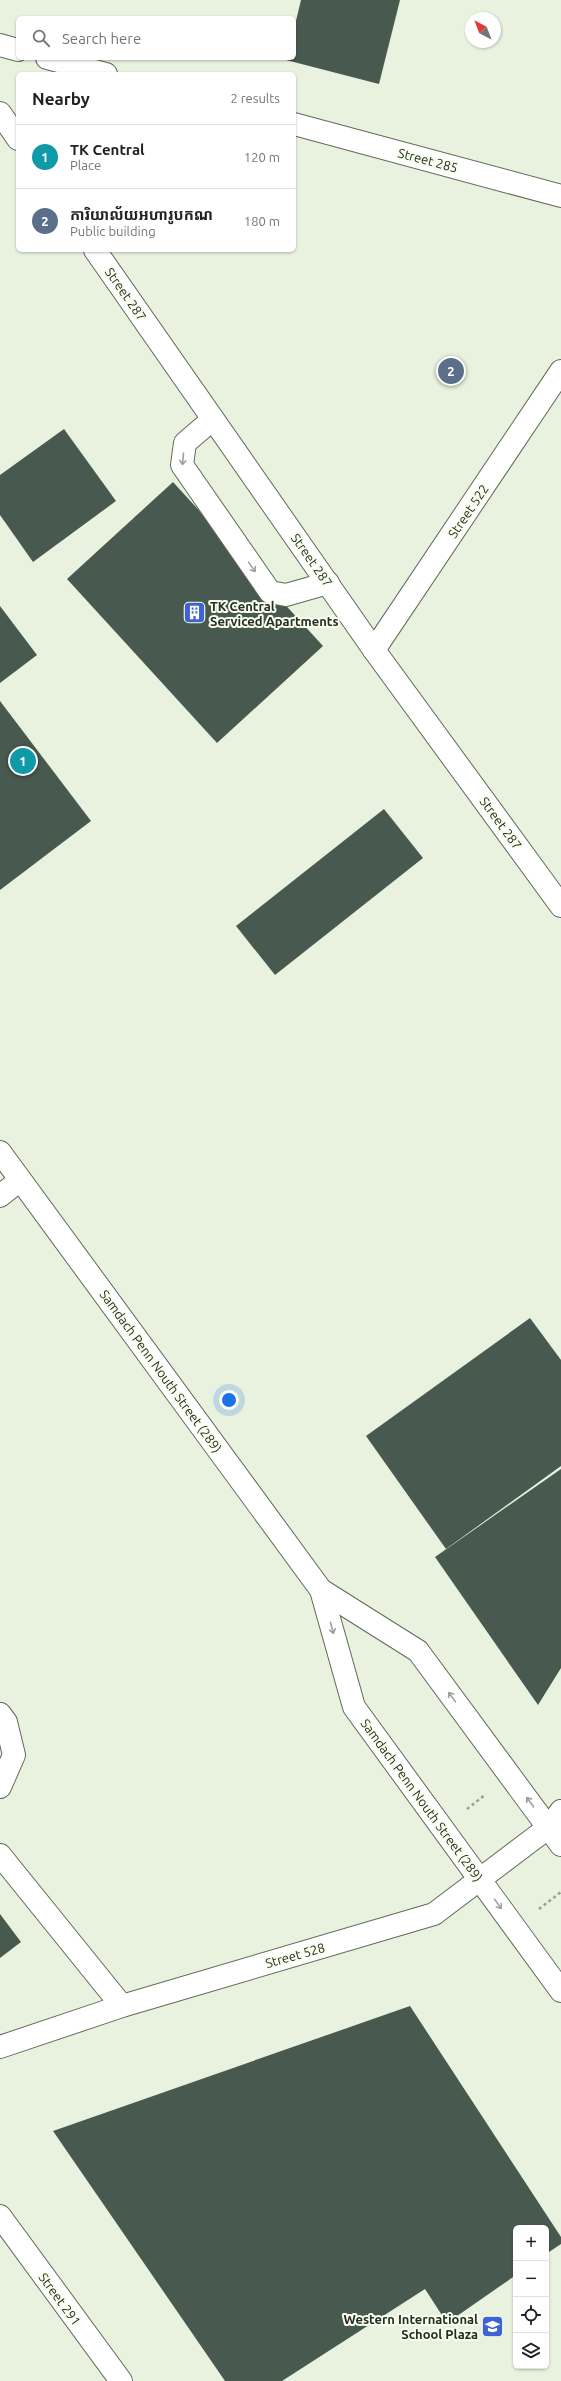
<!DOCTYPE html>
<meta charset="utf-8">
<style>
:root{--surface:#fff;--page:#f6f6f6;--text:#202124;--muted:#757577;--line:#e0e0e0;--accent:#2563eb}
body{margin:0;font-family:Ubuntu,"Noto Sans Khmer",sans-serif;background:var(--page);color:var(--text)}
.controls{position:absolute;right:12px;bottom:12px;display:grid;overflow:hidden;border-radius:6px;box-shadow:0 1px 3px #0004}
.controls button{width:36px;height:36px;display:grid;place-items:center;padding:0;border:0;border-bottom:1px solid var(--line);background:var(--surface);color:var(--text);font:20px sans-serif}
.compass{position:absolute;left:465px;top:12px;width:36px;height:36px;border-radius:50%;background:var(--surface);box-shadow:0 1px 3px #0004;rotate:318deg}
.you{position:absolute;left:229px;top:1400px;width:14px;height:14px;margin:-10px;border:3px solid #fff;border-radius:50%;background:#1a73e8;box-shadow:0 0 0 6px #1a73e833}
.badge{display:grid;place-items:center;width:26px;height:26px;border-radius:50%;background:var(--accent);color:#fff;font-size:13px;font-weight:700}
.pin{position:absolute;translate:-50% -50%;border:2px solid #fff;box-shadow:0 1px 4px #0006}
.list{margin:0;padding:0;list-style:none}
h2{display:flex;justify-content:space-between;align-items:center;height:52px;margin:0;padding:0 16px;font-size:17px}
h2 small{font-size:13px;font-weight:400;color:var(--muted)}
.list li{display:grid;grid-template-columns:26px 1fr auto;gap:12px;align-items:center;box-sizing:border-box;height:64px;padding:0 16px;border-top:1px solid var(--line)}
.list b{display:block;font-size:15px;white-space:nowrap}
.list p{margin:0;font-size:13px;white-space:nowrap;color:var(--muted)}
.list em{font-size:13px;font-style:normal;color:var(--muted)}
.icon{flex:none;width:22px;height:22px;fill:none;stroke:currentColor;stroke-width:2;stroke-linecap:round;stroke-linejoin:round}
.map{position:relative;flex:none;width:561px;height:2381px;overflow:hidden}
.search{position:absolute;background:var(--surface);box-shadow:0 1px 3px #0004;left:16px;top:16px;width:280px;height:44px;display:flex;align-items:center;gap:10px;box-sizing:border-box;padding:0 14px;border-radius:6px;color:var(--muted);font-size:15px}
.panel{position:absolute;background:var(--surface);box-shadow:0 1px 3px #0004;left:16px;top:72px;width:280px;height:180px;border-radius:6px}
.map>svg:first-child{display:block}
.building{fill:#485a4f}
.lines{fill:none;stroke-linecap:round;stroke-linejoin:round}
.minor-casing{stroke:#616a58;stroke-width:24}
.major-casing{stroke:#616a58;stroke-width:24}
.path{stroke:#9aa192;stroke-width:2.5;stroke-dasharray:3 3;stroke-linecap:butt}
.minor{stroke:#fff;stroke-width:22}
.major{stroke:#fff;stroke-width:22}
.oneway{stroke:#9ea09c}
.labels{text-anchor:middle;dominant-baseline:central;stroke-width:4;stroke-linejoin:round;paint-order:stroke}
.street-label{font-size:13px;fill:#282c24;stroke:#f6ffee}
.poi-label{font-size:13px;font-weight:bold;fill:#282c24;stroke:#f6ffee;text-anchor:start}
</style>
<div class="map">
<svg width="561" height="2381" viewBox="0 0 561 2381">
<rect width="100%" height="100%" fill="#e8f2de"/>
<g class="building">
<polygon points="301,0 400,0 379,84 286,60 287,58 294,58 294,29"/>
<polygon points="64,429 116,501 33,562 0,515 0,475"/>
<polygon points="173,482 323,646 217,743 67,579"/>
<polygon points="0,606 37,655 0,683"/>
<polygon points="0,701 91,821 0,890"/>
<polygon points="384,809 423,858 275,975 236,926"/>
<polygon points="530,1318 561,1360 561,1466 446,1549 366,1436"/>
<polygon points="561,1469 561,1668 538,1705 435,1557"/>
<polygon points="0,1914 21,1942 0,1958"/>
<polygon points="410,2006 561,2237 561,2244 546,2254 546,2228 516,2228 516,2275 447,2323 425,2289 282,2381 225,2381 53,2131"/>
</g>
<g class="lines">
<defs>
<g id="minor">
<polyline points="0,45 18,50"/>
<polyline points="47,58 106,74"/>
<polyline points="0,113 18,139"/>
<polyline points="294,124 561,196"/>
<polyline points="95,250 374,650 561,906"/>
<polyline points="213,419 185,443 182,465 270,592 286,595 328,583"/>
<polyline points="374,650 561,371"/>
<polyline points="0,1196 20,1180"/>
<polyline points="0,1714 6,1722 14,1755 0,1787"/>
<polyline points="0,1855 122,2006"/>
<polyline points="0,2047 122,2006 434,1914 549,1827 561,1811"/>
<polyline points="0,2216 121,2381"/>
</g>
<g id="major">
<polyline points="0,1152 321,1590 354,1707 561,1991"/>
<polyline points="321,1590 418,1651 561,1845"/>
</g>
</defs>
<use href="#minor" class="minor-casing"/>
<use href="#major" class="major-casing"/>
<g class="path">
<polyline points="467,1809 485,1795"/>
<polyline points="539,1909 561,1892"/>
</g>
<use href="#minor" class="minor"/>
<use href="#major" class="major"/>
</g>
<defs><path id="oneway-shaft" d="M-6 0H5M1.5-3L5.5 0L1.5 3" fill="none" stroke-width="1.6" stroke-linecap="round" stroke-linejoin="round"/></defs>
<g class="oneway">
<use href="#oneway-shaft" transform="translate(183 459) rotate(95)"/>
<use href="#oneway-shaft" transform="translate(252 567) rotate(55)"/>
<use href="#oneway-shaft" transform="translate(332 1628) rotate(75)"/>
<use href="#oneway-shaft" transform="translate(452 1697) rotate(-126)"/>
<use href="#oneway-shaft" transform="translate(530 1802) rotate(-127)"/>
<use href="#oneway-shaft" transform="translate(498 1904) rotate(55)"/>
</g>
<defs>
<symbol id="building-square" viewBox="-11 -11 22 22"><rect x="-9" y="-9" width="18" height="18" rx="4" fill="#3f62d4" stroke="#f6ffee"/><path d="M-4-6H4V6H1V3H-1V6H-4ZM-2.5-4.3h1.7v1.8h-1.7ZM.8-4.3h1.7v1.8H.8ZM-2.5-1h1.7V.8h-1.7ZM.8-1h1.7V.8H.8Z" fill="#fff"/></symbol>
<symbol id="school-square" viewBox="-11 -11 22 22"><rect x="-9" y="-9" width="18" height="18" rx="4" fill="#3f62d4" stroke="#f6ffee"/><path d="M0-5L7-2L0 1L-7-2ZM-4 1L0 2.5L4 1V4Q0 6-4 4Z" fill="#fff"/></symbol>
</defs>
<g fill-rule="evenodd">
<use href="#building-square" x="182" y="600" width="25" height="25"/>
<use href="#school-square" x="480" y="2314" width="25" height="25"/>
</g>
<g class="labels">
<g class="street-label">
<text transform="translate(428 160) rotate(15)">Street 285</text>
<text transform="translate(126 294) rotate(55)">Street 287</text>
<text transform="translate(468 511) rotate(-56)">Street 522</text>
<text transform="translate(312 560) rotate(55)">Street 287</text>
<text transform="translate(501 823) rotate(54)">Street 287</text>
<text transform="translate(161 1371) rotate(54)">Samdach Penn Nouth Street (289)</text>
<text transform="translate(422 1800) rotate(54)">Samdach Penn Nouth Street (289)</text>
<text transform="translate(295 1955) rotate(-16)">Street 528</text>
<text transform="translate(60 2299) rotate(54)">Street 291</text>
</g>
<g class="poi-label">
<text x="210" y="606">TK Central<tspan x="210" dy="15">Serviced Apartments</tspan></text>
<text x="478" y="2319" text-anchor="end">Western International<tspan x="478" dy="15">School Plaza</tspan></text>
</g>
</g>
</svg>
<div class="controls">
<button>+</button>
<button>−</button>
<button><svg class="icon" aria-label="locate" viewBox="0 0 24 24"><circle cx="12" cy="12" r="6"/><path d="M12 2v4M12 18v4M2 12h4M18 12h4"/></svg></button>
<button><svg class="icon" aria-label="layers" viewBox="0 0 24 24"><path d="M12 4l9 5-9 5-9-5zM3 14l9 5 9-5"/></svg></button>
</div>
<svg class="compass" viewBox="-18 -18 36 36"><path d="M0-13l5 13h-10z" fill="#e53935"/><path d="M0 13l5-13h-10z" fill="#757577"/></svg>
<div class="you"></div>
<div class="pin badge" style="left:23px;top:761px;background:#0f9aa8">1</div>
<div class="pin badge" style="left:451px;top:371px;background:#5c6f8a">2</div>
<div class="search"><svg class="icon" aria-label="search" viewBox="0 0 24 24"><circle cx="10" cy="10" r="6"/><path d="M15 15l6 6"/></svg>Search here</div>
<section class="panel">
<h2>Nearby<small>2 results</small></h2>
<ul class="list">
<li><span class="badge" style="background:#0f9aa8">1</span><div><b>TK Central</b><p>Place</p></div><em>120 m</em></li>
<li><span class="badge" style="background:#5c6f8a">2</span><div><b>ការិយាល័យអហារូបកណ</b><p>Public building</p></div><em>180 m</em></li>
</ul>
</section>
</div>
